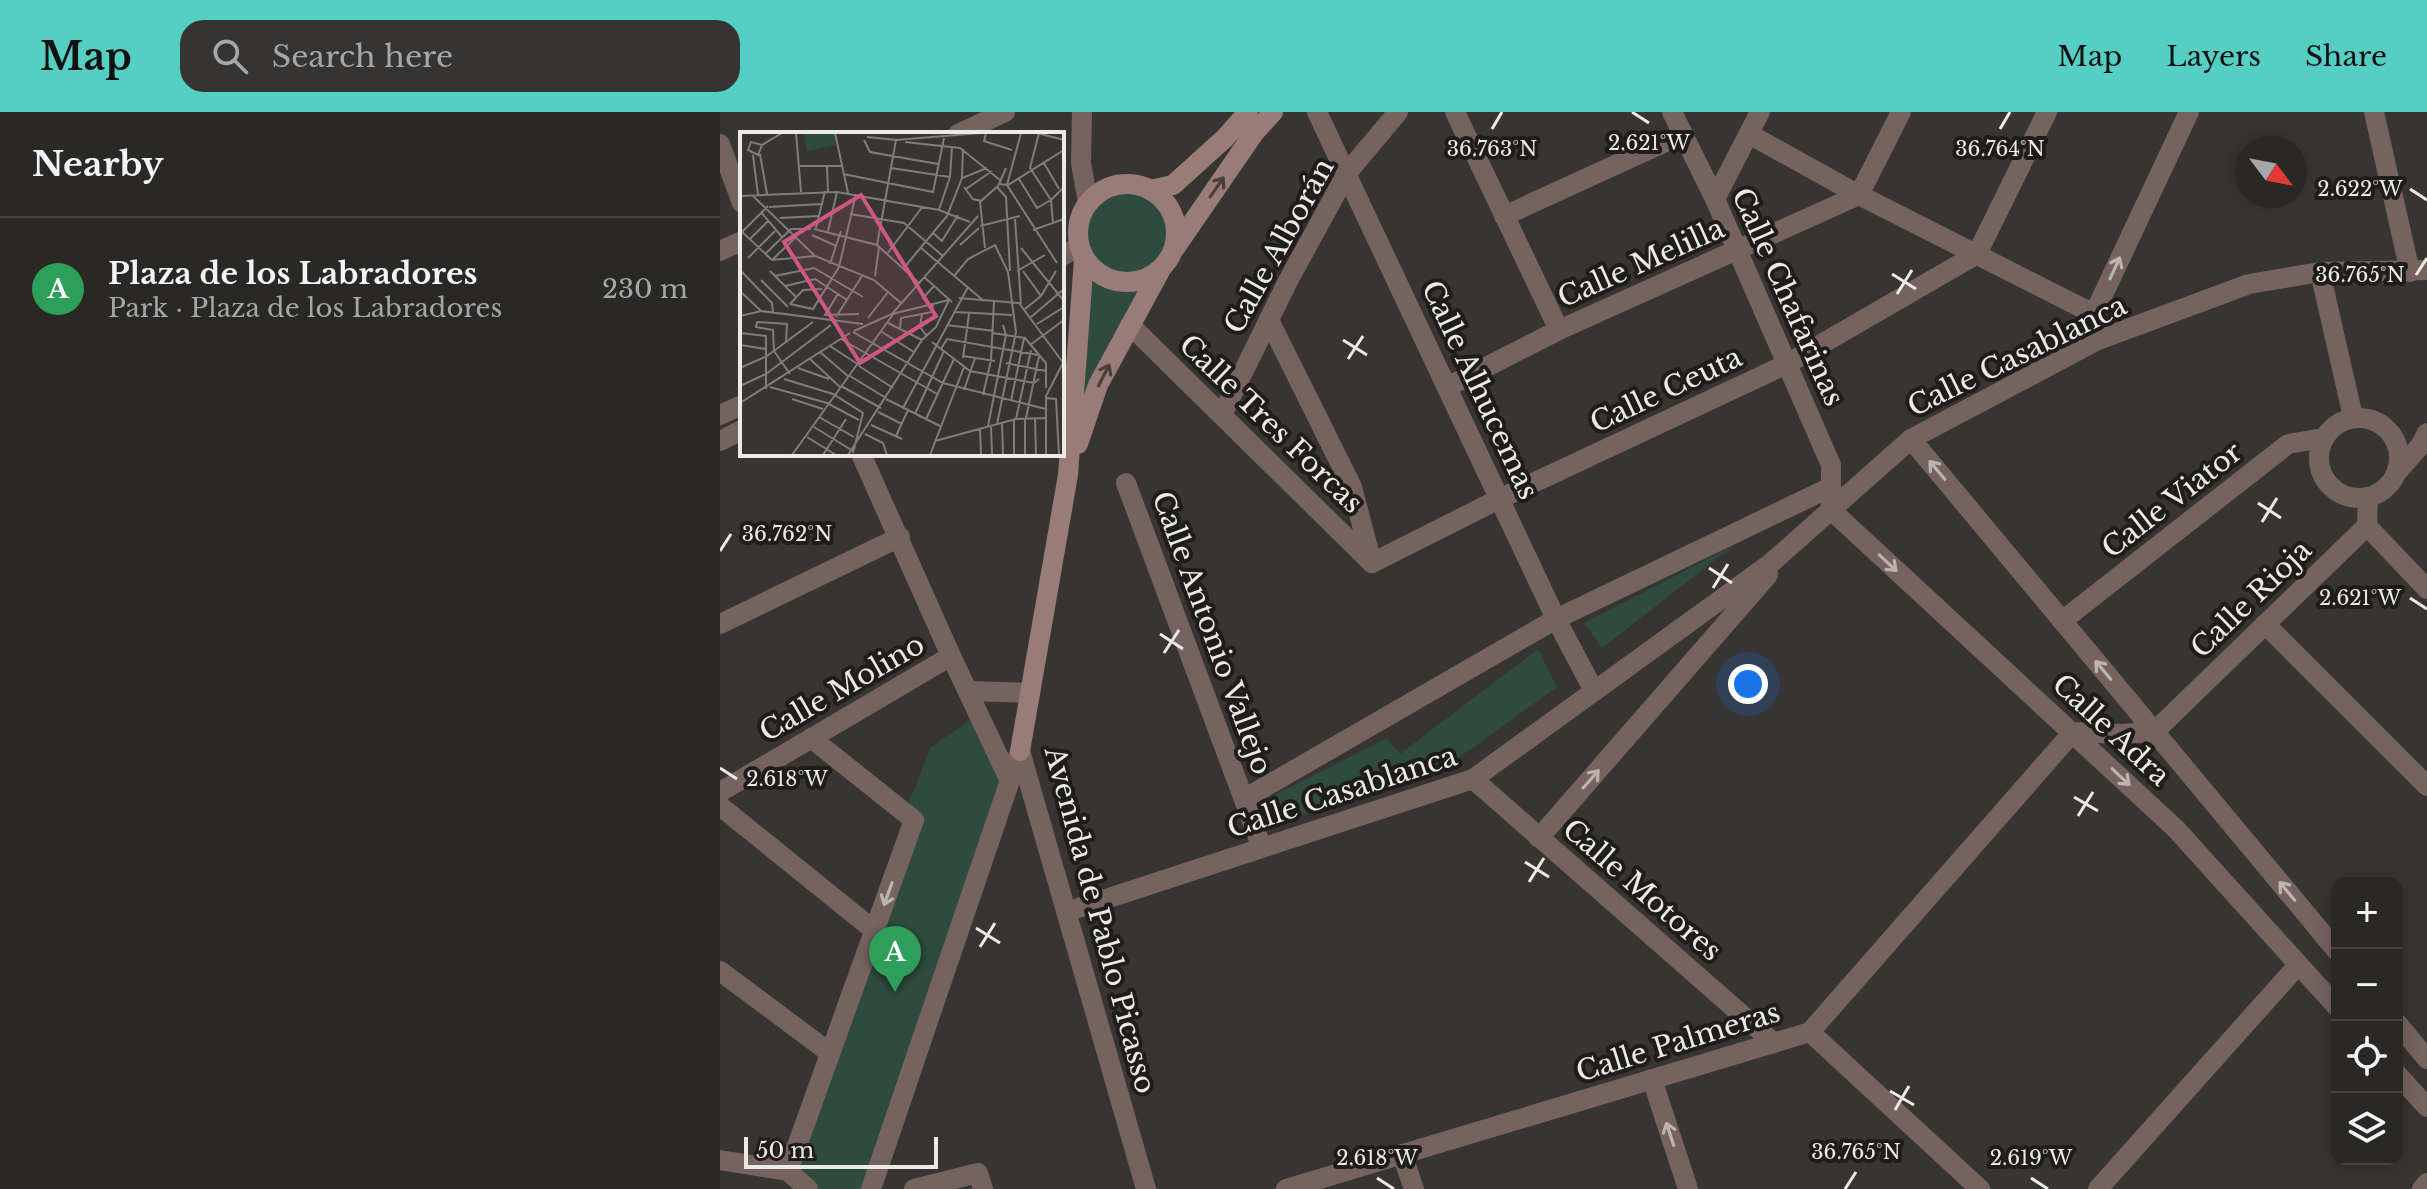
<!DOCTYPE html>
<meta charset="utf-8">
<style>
:root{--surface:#292825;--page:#353432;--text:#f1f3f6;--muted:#a5a6a7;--line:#454442;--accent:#55cec4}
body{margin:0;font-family:"Libre Baskerville",serif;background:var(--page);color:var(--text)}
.controls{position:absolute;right:24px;bottom:24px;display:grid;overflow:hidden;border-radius:16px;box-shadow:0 4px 20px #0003}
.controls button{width:72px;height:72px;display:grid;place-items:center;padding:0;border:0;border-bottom:2px solid var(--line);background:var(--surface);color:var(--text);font:40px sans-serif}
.compass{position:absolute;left:1515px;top:24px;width:72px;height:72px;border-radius:50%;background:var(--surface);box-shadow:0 4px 20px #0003;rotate:122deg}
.scale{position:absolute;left:24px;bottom:20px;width:194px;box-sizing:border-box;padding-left:8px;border:4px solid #ebeae7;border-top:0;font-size:22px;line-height:28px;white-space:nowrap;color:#ebeae7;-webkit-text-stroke:6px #1e1d1b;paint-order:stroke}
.you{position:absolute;left:1028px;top:572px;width:28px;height:28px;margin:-20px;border:6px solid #fff;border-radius:50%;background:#1a73e8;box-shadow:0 0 0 12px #1a73e833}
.badge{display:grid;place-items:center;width:52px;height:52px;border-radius:50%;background:var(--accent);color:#fff;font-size:26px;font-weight:700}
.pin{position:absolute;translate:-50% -66px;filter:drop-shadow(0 2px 4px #0008)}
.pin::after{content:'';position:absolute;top:42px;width:28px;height:24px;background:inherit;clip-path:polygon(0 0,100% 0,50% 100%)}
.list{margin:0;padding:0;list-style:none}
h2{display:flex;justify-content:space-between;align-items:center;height:104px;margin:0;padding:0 32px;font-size:34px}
h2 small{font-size:26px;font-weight:400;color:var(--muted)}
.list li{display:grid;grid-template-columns:52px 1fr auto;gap:24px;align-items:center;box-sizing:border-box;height:144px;padding:0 32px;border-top:2px solid var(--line)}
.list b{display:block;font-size:30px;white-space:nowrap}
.list p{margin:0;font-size:26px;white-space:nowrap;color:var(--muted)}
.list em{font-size:26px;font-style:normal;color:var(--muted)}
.icon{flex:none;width:44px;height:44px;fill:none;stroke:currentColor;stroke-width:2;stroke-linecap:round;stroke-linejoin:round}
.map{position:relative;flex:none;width:1707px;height:1077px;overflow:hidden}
header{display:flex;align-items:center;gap:48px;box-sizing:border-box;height:112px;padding:0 40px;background:var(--accent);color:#111}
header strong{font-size:38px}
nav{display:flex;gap:44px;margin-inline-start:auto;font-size:28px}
.search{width:560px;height:72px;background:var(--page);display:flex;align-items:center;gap:20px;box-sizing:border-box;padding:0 28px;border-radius:24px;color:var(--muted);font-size:30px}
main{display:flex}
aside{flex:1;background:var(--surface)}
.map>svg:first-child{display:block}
.green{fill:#2f4b3f}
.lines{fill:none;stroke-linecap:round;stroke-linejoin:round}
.street{stroke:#766360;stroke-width:20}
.secondary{stroke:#997b77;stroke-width:20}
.oneway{stroke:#493e3b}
.oneway2{stroke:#bcb4b1}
.ticks{fill:none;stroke:#ebeae7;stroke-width:3}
.labels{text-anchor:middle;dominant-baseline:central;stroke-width:8;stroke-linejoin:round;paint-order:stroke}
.street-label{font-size:28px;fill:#ebeae7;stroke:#1e1d1b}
.inset-road{fill:none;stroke:#7f7d7a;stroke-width:2}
.view{fill:#ce5785;fill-opacity:0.15;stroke:#ce5785;stroke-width:4}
.inset-edge{fill:none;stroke:#ebeae7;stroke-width:4}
.ticks-label{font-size:20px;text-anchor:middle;fill:#ebeae7;stroke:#1e1d1b;stroke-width:8;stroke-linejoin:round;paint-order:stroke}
</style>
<header>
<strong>Map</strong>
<div class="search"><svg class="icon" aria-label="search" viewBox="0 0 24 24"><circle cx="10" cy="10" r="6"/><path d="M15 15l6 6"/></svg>Search here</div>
<nav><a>Map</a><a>Layers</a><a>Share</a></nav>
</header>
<main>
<aside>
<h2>Nearby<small></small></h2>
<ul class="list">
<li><span class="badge" style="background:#2e9e5b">A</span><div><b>Plaza de los Labradores</b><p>Park · Plaza de los Labradores</p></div><em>230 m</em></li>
</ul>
</aside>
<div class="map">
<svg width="1707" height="1077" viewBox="0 0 1707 1077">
<rect width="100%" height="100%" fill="#373531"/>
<g class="green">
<circle cx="407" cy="122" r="41"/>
<path d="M365 161C383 176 399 181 422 176L358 313Z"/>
<polygon points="1013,434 882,536 864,511"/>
<polygon points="818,537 837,575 737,647 549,714 539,691 667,626 680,642"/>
<polygon points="259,602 290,669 151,1077 88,1077 68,1059 155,819 185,701 211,635"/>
</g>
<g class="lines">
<g class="street">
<polyline points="362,0 361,51 368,91"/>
<polyline points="597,0 836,507 874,579"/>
<polyline points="735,0 839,218"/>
<polyline points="952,0 995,87 1111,353 1111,398 1456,717 1617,895"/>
<polyline points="1654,0 1690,160"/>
<polyline points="238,22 285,0"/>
<polyline points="1029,22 1139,83 1374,202"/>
<polyline points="0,32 22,91"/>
<polyline points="995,87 1040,0"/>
<polyline points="784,104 963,22"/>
<polyline points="0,139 22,129"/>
<polyline points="342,144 359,135"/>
<polyline points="1600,160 1633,305"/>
<polyline points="549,208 632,375 652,451"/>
<polyline points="1375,212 1374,202 1469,0"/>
<polyline points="410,213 652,451"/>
<polyline points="727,275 839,218 1139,83 1181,0"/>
<polyline points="0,303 22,293"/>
<polyline points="502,303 568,169 627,61 678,0"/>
<circle cx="1639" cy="346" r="40"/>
<polyline points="1191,327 1617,839"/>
<polyline points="0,329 22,318"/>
<polyline points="141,342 231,544 290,669"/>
<polyline points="1677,360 1700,334 1707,321"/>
<polyline points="406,371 542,736"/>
<polyline points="1647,414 1707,477"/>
<polyline points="652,451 779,387 1067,252 1257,142 1327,0"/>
<polyline points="1342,509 1568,332 1603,326"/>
<polyline points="0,512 180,425"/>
<polyline points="1545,512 1707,674"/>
<polyline points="248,579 310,581"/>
<polyline points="300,639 426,1077"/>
<polyline points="753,667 1054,931"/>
<polyline points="0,680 231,544"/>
<polyline points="524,687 836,507 1111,375"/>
<polyline points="0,694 155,819"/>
<polyline points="819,726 1048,463"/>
<polyline points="346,800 753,667 1051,451 1191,327 1378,228 1529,172 1600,160 1707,158"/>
<polyline points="0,859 110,941"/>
<polyline points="1677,911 1707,947"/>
<polyline points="1090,920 1260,1077"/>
<polyline points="1677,962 1707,995"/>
<polyline points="932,967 968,1077"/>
<polyline points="682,1042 694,1077"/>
<polyline points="0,1048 68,1059"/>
<polyline points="88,1077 68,1059 194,708 91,626"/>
<polyline points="151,1077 300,639"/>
<polyline points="194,1077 258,1061 263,1077"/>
<polyline points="566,1077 1090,920 1353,620 1401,622 1434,620 1647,414 1648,385"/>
<polyline points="1378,1077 1578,853"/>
<polyline points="1702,1077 1707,1071"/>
</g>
<g class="secondary">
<circle cx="407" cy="121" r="49"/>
<polyline points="430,78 453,73 505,26 528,0"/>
<polyline points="455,136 534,21 553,0"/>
<polyline points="358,332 378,273 440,159"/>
<polyline points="300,639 348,363 364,147"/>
</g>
</g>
<defs><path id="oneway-shaft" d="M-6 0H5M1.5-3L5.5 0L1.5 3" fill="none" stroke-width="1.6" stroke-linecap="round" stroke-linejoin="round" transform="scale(2)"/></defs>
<g class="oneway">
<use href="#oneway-shaft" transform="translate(497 75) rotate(-55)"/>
<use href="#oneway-shaft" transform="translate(384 263) rotate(-63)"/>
</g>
<g class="oneway2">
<use href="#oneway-shaft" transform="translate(1395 156) rotate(-65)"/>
<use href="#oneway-shaft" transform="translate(1217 358) rotate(-130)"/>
<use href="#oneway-shaft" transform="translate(1168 451) rotate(43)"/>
<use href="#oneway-shaft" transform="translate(1383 558) rotate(-130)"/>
<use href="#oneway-shaft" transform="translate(1401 665) rotate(43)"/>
<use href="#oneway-shaft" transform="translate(871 667) rotate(-49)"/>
<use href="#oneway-shaft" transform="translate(1567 779) rotate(-130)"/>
<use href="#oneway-shaft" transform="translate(168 782) rotate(110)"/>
<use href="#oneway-shaft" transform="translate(950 1022) rotate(-108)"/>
</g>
<path class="ticks" d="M912 0 929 11M772 17 782 0M1280 17 1290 0M1690 77 1707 88M1172 162 1196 177M1696 163 1707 146M1177 182 1192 158M623 228 647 243M628 247 643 224M1538 391 1561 406M1542 410 1557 386M0 439 11 422M989 456 1012 471M993 476 1008 452M1690 486 1707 497M440 522 463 537M444 541 459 518M0 656 17 667M1354 685 1378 699M1358 704 1373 680M805 750 829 765M809 770 824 746M256 816 280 831M260 835 275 811M1170 979 1194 993M1175 998 1189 974M657 1066 674 1077M1311 1066 1328 1077M1125 1077 1136 1060"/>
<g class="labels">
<g class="street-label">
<text transform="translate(559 134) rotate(-61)">Calle Alborán</text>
<text transform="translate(921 151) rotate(-24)">Calle Melilla</text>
<text transform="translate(1068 185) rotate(66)">Calle Chafarinas</text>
<text transform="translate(1297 244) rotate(-26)">Calle Casablanca</text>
<text transform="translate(760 278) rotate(65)">Calle Alhucemas</text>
<text transform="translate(946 278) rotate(-25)">Calle Ceuta</text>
<text transform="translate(551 312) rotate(44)">Calle Tres Forcas</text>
<text transform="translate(1452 388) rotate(-38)">Calle Viator</text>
<text transform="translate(1531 487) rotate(-44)">Calle Rioja</text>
<text transform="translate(492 521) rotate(70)">Calle Antonio Vallejo</text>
<text transform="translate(122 576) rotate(-30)">Calle Molino</text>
<text transform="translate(1391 618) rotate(43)">Calle Adra</text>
<text transform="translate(622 680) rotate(-18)">Calle Casablanca</text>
<text transform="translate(922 778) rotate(41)">Calle Motores</text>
<text transform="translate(380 808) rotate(75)">Avenida de Pablo Picasso</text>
<text transform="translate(958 930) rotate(-17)">Calle Palmeras</text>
</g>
</g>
<g transform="translate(20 20)">
<rect width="324" height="324" fill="#373531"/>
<path d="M64 1H94L96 13 67 19Z" fill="#2f4b3f"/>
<path class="inset-road" d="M56 1 61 60M95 1 108 61M246 1 244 9 272 18M281 1 267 53 317 131M297 1 324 8M127 5 156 8 137 113M124 8 130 20 198 32M156 8 241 1M165 10 220 16 260 48M22 13 18 23 8 18 11 10 22 13 42 1M20 22 27 62M13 23 18 63M304 31 319 57M60 34H101M87 34 88 60M151 36 210 45M266 36 259 52 267 53M103 42 193 60 204 6M222 46 223 17M279 47 297 76 311 68 290 36 299 1M268 53 324 18M224 55 233 67 242 69M257 55 266 65 270 139M226 57 252 39M12 63 75 124 134 148 161 171M0 64 97 60 199 78 230 90M29 75 82 72M199 78 210 45 212 15M21 80 42 105M110 82 164 91 203 124M40 86 79 84M275 87 281 172M313 91 311 68 324 55M240 94 280 84M76 96 85 59M74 97 137 113 179 151M0 98 32 128M293 98 324 87M88 99 97 60M2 100 28 74M193 101 202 109 218 83M72 103 96 114M10 107 28 89M220 113 239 96M181 116 244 169M245 116 240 70 259 53M281 116 324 169M25 122 51 97H71M147 122 183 74M8 126 35 99M32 128 75 124M32 128 56 105M90 132 101 99M163 137 207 84 222 46 247 36M0 138 32 171 33 181M30 139 56 165M277 139 305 123M283 139 301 164M35 144 74 136 123 165M135 144 139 115M214 144 228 127 255 113 268 140 276 200 257 292M184 145 212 170M21 148 48 175M45 154 75 147 107 168M0 159 21 179M98 162 85 183 119 182M219 166 279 171 324 232M50 172 73 177 99 135 116 62M50 172 63 158 82 157M190 173 183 166 194 154M285 177 301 164 316 139M215 180 272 183M152 182 209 168M182 182 180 195 187 204M0 184 21 179 123 192M96 185 122 144M291 185 324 157M128 186 148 160M17 190 47 192 46 209M17 190 16 195 33 198 34 219M148 191 182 208M297 192 324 175M207 193 254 199M160 197 161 186 192 180 193 172M114 199 152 182 238 84M113 200 203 251 306 277M142 200 174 220M0 201 26 204V257M253 201 285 206 306 231V256M101 207 197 262M192 210 230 239 294 251 299 247M0 213 26 217M290 213 324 188M90 214 119 233M201 217 207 207 298 223M34 219 50 242M80 220 109 245M223 224 255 229M223 226 229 182M70 227 100 255M266 231 306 239M119 234 153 256M0 236 27 224 73 190M58 236 89 247M110 244 146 266M44 247 93 262 123 281 113 321M0 254 26 242 91 193M101 254 141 276M30 255 87 271 119 288M224 258 235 226M243 263 251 228 254 170M306 266 316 267 319 323M52 267 83 277M146 267 200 294M271 269 284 206M0 271 110 201M163 276 228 155M138 280 162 292M175 282 204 219M79 285 114 305M285 286V323M286 286 299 224M295 286 296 323M186 287 214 227M274 287V323M276 287 291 218M262 291 263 323M131 293 162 307M248 294 266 203 263 193M251 294 252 323M74 295 113 319M240 296 241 323M125 302 143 311 147 323M156 304 168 278M67 305 96 323M195 309 276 287 306 286M52 323 154 181M83 323 106 287M108 323 182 208 196 195 209 168M190 323 224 235M306 323V264L324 229"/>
<path class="view" d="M121 63 196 184 120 231 44 110Z"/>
<rect width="324" height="324" class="inset-edge"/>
</g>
<g class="ticks-label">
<text x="929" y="38">2.621°W</text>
<text x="772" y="44">36.763°N</text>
<text x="1280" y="44">36.764°N</text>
<text x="1640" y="84">2.622°W</text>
<text x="1640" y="170">36.765°N</text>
<text x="67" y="429">36.762°N</text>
<text x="1640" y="493">2.621°W</text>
<text x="67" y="674">2.618°W</text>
<text x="1136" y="1047">36.765°N</text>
<text x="657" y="1053">2.618°W</text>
<text x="1311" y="1053">2.619°W</text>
</g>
</svg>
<div class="controls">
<button>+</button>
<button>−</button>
<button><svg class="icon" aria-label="locate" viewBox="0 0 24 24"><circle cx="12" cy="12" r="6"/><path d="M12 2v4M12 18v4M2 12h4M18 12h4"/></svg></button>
<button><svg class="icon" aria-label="layers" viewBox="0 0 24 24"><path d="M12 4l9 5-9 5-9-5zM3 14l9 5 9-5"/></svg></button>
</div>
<svg class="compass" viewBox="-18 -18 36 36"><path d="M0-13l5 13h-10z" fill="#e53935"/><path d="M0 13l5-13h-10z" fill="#a5a6a7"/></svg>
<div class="scale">50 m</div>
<div class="you"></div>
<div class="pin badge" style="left:175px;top:880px;background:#2e9e5b">A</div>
</div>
</main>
